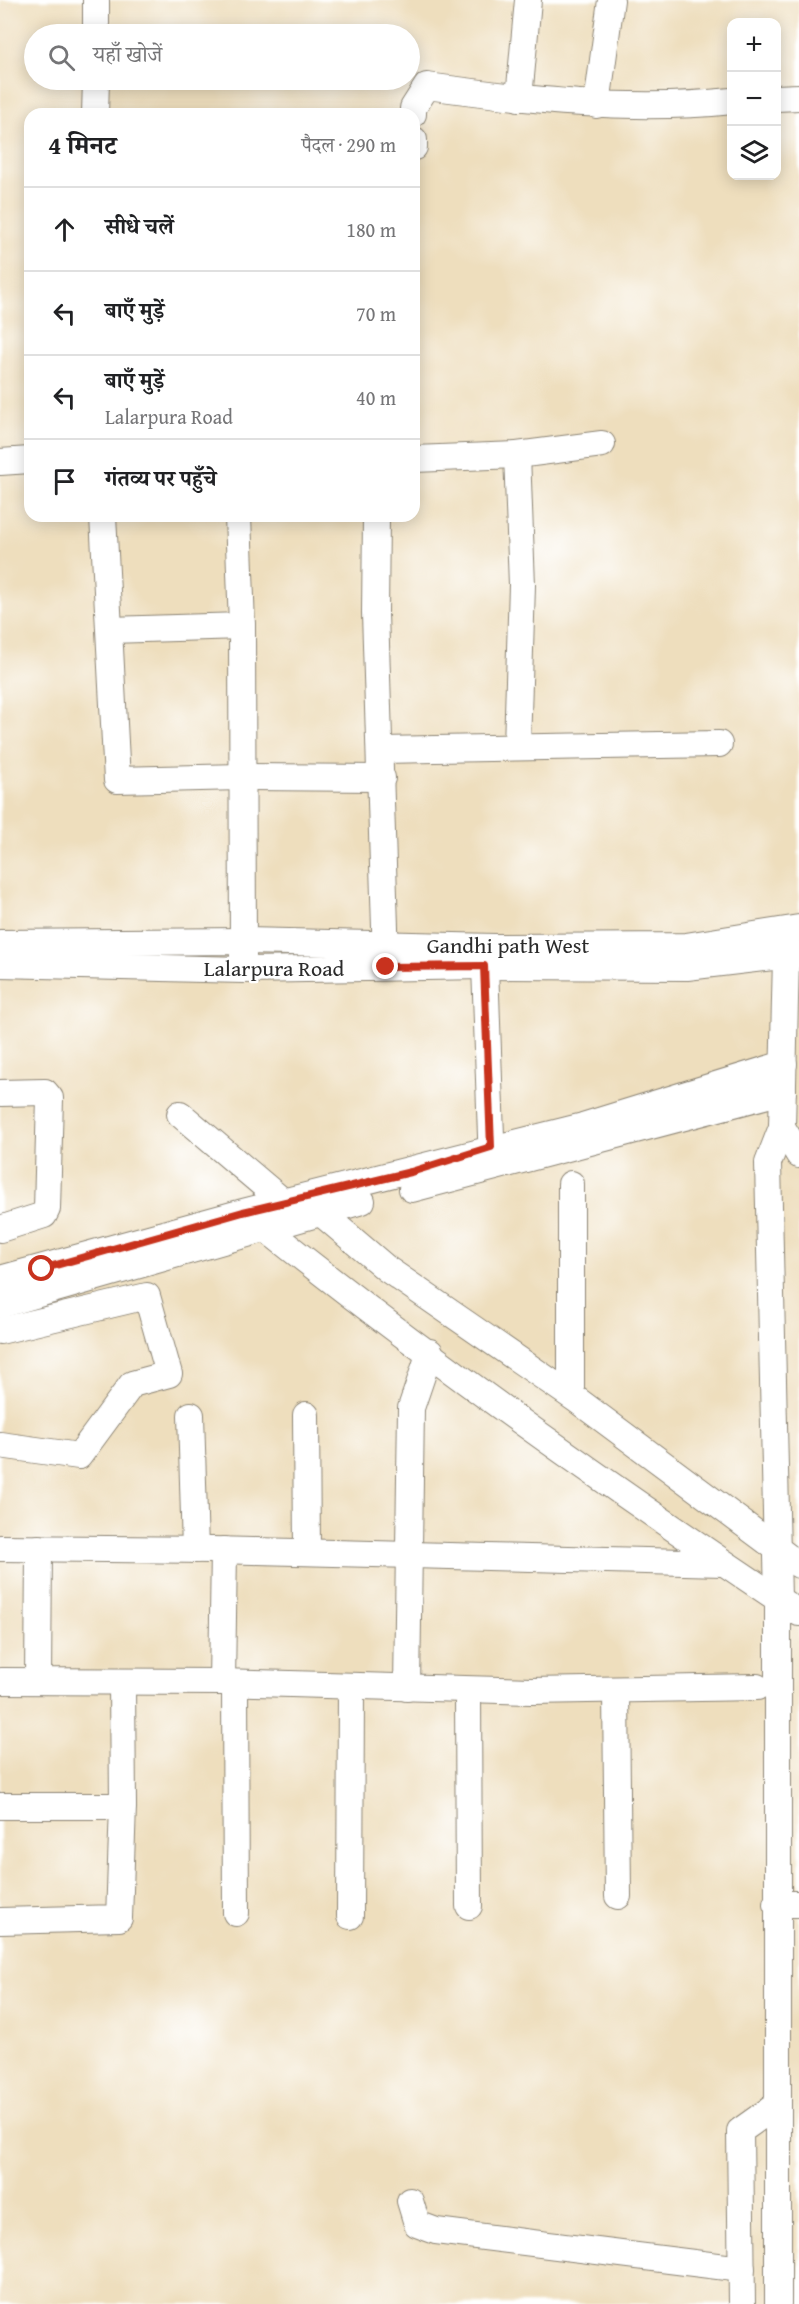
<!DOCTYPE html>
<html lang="hi">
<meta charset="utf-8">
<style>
:root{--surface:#fff;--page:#f2f2f2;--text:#202124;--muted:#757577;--line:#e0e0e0}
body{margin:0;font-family:"Gentium Book Plus","Noto Serif Devanagari",serif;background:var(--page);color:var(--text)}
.controls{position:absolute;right:18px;top:18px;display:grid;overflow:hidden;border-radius:12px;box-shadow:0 3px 15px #0003}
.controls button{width:54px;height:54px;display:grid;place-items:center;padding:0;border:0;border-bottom:2px solid var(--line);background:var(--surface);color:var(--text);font:30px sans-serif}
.stop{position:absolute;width:18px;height:18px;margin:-14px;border:4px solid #c8321e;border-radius:50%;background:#fff}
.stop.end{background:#c8321e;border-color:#fff;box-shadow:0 2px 6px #0008}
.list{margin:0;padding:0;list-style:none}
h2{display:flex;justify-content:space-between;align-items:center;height:78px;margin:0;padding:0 24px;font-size:26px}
h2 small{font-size:20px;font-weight:400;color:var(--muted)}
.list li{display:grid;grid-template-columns:39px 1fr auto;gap:18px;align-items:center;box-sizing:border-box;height:84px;padding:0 24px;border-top:2px solid var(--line)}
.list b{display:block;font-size:22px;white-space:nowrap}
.list p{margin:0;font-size:20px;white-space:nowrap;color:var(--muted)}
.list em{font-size:20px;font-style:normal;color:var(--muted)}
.icon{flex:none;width:33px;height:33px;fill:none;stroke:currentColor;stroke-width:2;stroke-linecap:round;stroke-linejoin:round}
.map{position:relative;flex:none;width:799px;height:2304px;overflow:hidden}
.search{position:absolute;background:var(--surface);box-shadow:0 3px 15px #0003;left:24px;top:24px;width:396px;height:66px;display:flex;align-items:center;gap:15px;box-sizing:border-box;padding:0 21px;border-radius:33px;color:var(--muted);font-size:22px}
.panel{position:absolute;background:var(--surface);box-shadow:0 3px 15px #0003;left:24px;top:108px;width:396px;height:414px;border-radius:18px}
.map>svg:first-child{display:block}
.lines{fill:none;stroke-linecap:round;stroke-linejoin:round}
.minor-casing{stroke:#8c8474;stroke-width:28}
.minor{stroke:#fff;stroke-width:26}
.route{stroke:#c8321e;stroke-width:8}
.labels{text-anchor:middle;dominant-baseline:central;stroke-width:4.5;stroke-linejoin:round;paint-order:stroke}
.street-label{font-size:22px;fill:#2b2b2b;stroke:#fff}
</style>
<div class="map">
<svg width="799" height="2304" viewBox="0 0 799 2304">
<rect width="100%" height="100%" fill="#fff"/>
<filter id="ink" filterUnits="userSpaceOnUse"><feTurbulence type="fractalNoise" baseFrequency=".0167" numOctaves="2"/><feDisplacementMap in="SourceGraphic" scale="12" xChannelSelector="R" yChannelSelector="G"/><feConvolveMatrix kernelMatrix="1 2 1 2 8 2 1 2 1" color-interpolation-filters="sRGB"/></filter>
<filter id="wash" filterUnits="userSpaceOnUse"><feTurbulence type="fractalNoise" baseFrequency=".008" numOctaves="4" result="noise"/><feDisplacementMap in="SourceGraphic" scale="24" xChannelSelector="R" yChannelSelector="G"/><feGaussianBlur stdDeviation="1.35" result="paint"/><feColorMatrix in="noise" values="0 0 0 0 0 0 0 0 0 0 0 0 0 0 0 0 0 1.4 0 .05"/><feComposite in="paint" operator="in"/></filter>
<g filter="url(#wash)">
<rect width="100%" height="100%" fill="#eedebd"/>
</g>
<g filter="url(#ink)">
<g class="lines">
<defs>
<g id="minor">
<polyline points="96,34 96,0"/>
<polyline points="519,98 528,0"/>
<polyline points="776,98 799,97"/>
<polyline points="597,105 611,0"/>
<polyline points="95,114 96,80"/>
<path d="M413 114V108L427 86C531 100 627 112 732 101"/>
<polyline points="414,140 414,147"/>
<polyline points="414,459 517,455 602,444"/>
<polyline points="0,462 30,460"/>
<polyline points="103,516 117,780 241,777 382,778"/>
<polyline points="238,516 242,626 243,957"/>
<polyline points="376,516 375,613 386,959"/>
<polyline points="110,630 242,626"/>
<polyline points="517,746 522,585 517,455"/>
<polyline points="381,750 719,744"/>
<polyline points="0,943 244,941 495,947 686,946 799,928"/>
<polyline points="0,964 243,970 485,966 687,967 799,954"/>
<polyline points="485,966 492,1165"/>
<polyline points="0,1093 45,1092 50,1098 47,1209 44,1215 0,1229"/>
<polyline points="180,1114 293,1210"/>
<polyline points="782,1127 799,1155"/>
<polyline points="571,1184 571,1395"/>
<polyline points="412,1189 783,1091"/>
<polyline points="320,1212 387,1269 577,1400 799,1565"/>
<path d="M265 1228C436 1365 617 1492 799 1613"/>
<polyline points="0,1279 243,1212 583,1126 784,1064"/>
<polyline points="0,1305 362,1201"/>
<polyline points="0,1331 147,1296 169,1374 132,1384 79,1456 0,1445"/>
<polyline points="191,1415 195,1550"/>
<polyline points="306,1415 307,1552"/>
<polyline points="0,1548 213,1550 723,1563"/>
<polyline points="0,1681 222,1682 531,1691 757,1687"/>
<polyline points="38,1681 39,1548"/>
<polyline points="222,1682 224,1550"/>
<polyline points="235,1683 236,1913"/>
<polyline points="407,1688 411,1408 430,1352"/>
<polyline points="468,1690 469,1906"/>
<polyline points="616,1690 618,1896"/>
<polyline points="0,1806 123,1806 122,1683"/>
<polyline points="776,1904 799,1904"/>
<polyline points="350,1916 351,1687"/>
<polyline points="0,1921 119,1918 123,1806"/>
<polyline points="410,2201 417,2224 436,2231 742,2269"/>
<polyline points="742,2304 740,2131 778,2104"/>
<polyline points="778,2304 778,1599 768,1163 782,1127 786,957 782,931"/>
</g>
</defs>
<use href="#minor" class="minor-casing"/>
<use href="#minor" class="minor"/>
</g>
</g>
<g class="lines" filter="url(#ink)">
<polyline class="route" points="42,1269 243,1212 411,1172 491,1147 484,966 386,967"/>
</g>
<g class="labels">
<g class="street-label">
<text x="508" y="945">Gandhi path West</text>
<text x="274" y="968">Lalarpura Road</text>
</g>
</g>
</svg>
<div class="controls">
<button>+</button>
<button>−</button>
<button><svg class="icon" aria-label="layers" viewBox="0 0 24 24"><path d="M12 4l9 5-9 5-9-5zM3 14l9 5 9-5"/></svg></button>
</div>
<div class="stop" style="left:42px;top:1269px"></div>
<div class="stop end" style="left:386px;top:967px"></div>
<div class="search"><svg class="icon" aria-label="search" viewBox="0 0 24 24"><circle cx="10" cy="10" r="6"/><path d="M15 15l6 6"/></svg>यहाँ खोजें</div>
<section class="panel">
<h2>4 मिनट<small>पैदल · 290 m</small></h2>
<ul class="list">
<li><svg class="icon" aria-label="ahead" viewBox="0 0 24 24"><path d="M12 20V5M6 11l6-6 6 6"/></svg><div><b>सीधे चलें</b></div><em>180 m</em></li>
<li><svg class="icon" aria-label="left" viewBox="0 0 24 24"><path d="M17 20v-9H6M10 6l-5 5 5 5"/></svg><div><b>बाएँ मुड़ें</b></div><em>70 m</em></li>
<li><svg class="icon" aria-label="left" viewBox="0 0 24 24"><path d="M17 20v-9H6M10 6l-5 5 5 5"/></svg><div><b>बाएँ मुड़ें</b><p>Lalarpura Road</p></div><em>40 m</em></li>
<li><svg class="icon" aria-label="arrive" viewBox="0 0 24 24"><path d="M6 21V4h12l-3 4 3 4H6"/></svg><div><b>गंतव्य पर पहुँचे</b></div></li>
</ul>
</section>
</div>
